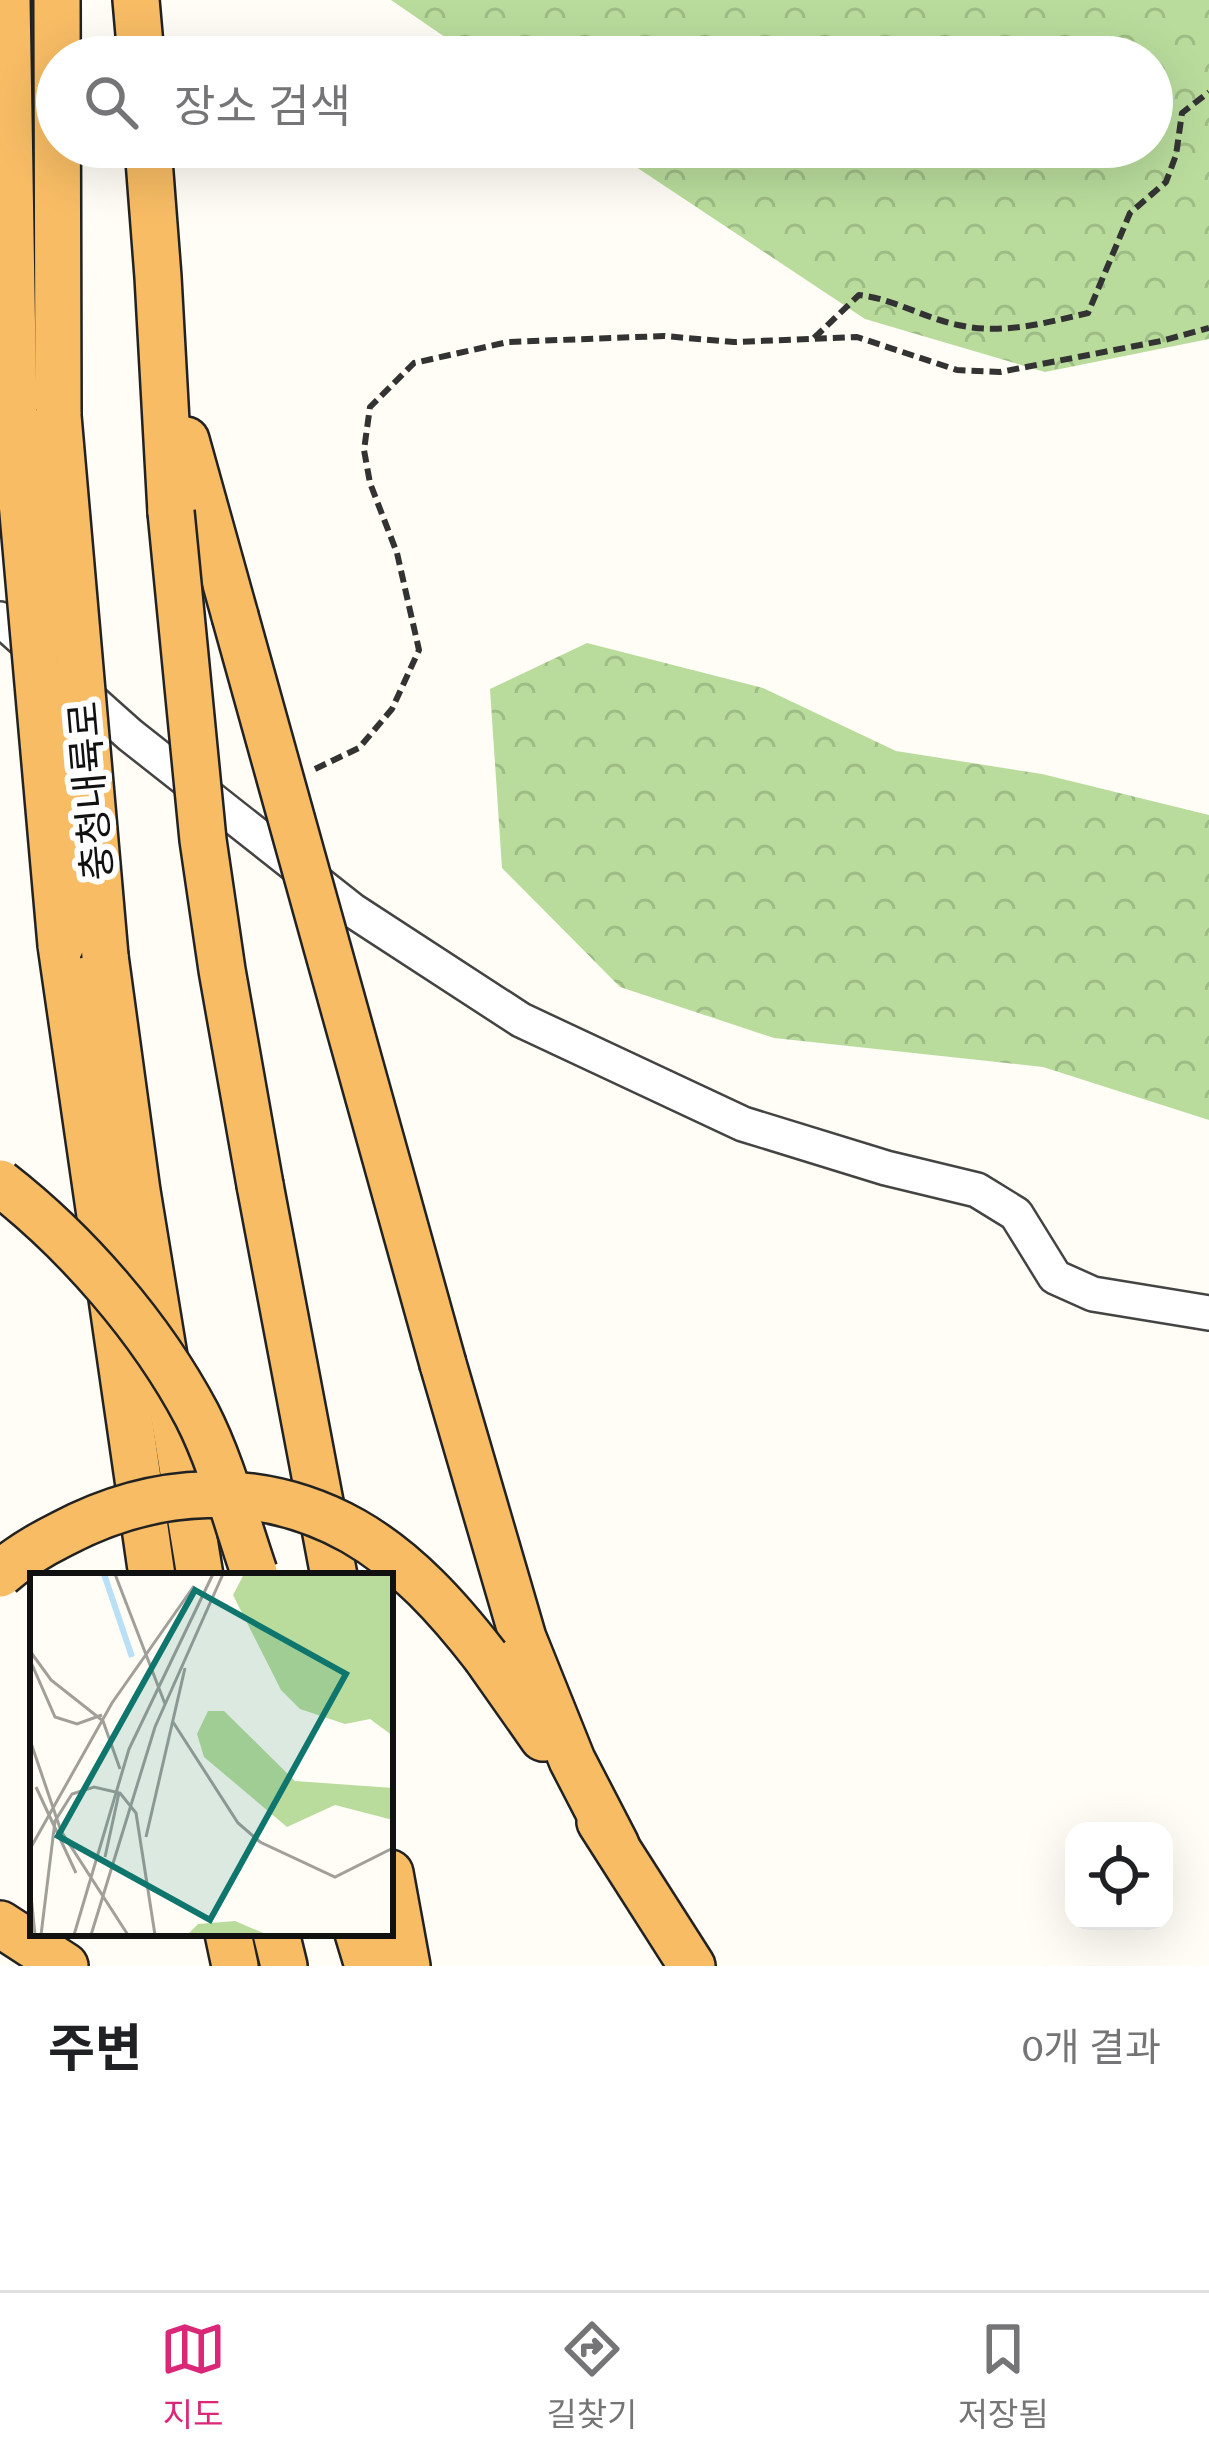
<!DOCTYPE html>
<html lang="ko">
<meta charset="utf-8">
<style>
:root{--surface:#fff;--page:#f6f6f6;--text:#202124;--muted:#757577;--line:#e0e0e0;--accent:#db2777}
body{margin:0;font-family:"Roboto Serif","Noto Sans KR",serif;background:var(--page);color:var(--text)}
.controls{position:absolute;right:36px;bottom:36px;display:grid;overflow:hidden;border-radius:24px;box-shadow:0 12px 48px #0002}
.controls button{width:108px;height:108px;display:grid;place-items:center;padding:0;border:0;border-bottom:3px solid var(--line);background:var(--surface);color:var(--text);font:60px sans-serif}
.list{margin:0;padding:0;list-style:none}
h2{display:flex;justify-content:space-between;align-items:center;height:156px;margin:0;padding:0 48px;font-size:51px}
h2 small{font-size:39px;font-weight:400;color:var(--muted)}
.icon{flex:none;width:66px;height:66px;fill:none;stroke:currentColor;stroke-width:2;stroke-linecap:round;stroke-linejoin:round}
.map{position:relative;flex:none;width:1209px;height:1966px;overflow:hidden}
.search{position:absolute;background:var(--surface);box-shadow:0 12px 48px #0002;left:36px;right:36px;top:36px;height:132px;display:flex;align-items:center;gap:30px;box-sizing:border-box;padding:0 42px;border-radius:66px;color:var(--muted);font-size:45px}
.sheet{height:324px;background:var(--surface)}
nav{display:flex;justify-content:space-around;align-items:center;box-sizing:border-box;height:168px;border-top:3px solid var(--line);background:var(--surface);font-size:33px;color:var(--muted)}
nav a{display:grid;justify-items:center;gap:6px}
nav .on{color:var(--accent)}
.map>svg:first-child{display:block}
.forest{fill:url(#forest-crowns)}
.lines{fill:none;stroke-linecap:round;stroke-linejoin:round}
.tertiary-casing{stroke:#444;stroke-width:38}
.trunk-casing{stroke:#222;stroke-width:50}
.path{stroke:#333;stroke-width:6;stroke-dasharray:12 6;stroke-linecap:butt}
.tertiary{stroke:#fff;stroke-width:33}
.trunk{stroke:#f7bc64;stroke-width:45}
.trunk-bridge-casing{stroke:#222;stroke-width:50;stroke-linecap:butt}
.trunk-bridge{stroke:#f7bc64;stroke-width:45}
.labels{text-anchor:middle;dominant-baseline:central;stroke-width:12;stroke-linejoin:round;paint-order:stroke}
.street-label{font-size:39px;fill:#111;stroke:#fff}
.inset-river{fill:none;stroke:#b9e0f7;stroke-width:6}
.inset-road{fill:none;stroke:#a09f9a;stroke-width:3}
.view{fill:#0f766e;fill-opacity:0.15;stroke:#0f766e;stroke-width:6}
.inset-edge{fill:none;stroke:#111;stroke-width:6}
</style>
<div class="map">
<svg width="1209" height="1966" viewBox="0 0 1209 1966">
<defs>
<pattern id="forest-crowns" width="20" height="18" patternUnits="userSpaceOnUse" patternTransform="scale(3)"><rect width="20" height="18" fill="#b9dc9c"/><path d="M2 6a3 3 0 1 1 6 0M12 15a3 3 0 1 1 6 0" fill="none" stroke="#9ebc85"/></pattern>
</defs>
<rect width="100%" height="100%" fill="#fffdf5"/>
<g class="forest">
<polygon points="391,0 1209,0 1209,339 1045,372 865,319 606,147 1152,147 1152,57 474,57"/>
<polygon points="587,643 763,688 896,751 1042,774 1209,815 1209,1120 1043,1067 774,1038 620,987 502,868 490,689"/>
</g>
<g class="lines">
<defs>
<polyline id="tertiary" points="0,619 130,735 352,910 521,1020 743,1124 886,1168 977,1190 1016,1214 1055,1277 1093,1294 1209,1313"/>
<g id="trunk">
<polyline points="7,0 14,411"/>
<polyline points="57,0 58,416"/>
<polyline points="136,0 141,57"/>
<polyline points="148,147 158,277 171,512"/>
<polyline points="186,440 235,616"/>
<polyline points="61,945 152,1576"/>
<polyline points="105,956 137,1191 200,1576"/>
<polyline points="260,1185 334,1576"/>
<polyline points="443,1364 523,1638 572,1760 616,1845"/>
<polyline points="486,1657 543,1738"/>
<polyline points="600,1822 692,1966"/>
<polyline points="390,1873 407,1966"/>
<polyline points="0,1924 65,1966"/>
<polyline points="228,1933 235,1966"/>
<polyline points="276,1933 284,1966"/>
<polyline points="358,1933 368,1966"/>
</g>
</defs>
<use href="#tertiary" class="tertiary-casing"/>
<use href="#trunk" class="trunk-casing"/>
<g class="path">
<path d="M814 338 859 295C894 299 924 318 958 325 1003 335 1045 323 1088 313L1130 213 1166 182 1176 155 1182 113 1209 92"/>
<polyline points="315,769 359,748 392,709 419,650 397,553 370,483 364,450 370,407 414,363 508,342 664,336 734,342 857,337 957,370 1000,372 1161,341 1209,328"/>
</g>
<use href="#tertiary" class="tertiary"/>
<use href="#trunk" class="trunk"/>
<defs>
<g id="trunk-bridge">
<polyline points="14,411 61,945"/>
<polyline points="58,416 105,956"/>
<polyline points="171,512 203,840 222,970 260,1185"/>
<polyline points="235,616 443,1364"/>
<path d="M0 1183C77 1243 151 1328 197 1415 222 1464 236 1520 254 1572"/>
<path d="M0 1574C18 1558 40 1545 62 1534 154 1485 260 1479 353 1531 406 1561 449 1609 486 1657"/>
</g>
</defs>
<use href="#trunk-bridge" class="trunk-bridge-casing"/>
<use href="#trunk-bridge" class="trunk-bridge"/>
</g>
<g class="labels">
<g class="street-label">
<text transform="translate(91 791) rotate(-95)">충청내륙로</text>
</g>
</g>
<g transform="translate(30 1573)">
<rect width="363" height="363" fill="#fffdf5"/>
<path d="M214 1H363V163L340 146 315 151 270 136 251 117 203 22ZM178 138H194L265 208 363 215V247L305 232 257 254 174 184 167 161ZM205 348 238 362H157L168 351Z" fill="#b9dc9c"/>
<path class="inset-river" d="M74 1 102 84"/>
<path class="inset-road" d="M85 1 135 131M0 78 21 107 73 148 90 196M0 87 25 144 47 151 72 142M143 149 208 250 230 269 305 304 363 275M0 167 31 258 98 362M6 214 46 300M116 264 155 95M0 276 82 130 164 13M75 284 89 220M0 313 5 362M11 362 25 248 42 221 64 214 90 220 106 240 125 362M44 362 99 176 183 1M61 362 125 154 193 1"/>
<path class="view" d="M165 17 316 101 180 347 28 263Z"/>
<rect width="363" height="363" class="inset-edge"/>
</g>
</svg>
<div class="controls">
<button><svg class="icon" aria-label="locate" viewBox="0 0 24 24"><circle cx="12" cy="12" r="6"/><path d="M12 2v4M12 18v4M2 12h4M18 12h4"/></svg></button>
</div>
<div class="search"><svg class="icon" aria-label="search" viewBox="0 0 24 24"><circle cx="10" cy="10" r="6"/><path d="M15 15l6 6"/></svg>장소 검색</div>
</div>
<section class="sheet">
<h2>주변<small>0개 결과</small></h2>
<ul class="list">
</ul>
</section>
<nav>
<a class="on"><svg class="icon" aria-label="map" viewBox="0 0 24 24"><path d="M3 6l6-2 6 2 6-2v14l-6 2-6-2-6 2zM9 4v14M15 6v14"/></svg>지도</a>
<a><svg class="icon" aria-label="directions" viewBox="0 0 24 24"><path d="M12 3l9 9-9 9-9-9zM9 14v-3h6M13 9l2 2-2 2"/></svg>길찾기</a>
<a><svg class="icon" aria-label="saved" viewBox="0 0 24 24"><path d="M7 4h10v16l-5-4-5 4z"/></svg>저장됨</a>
</nav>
